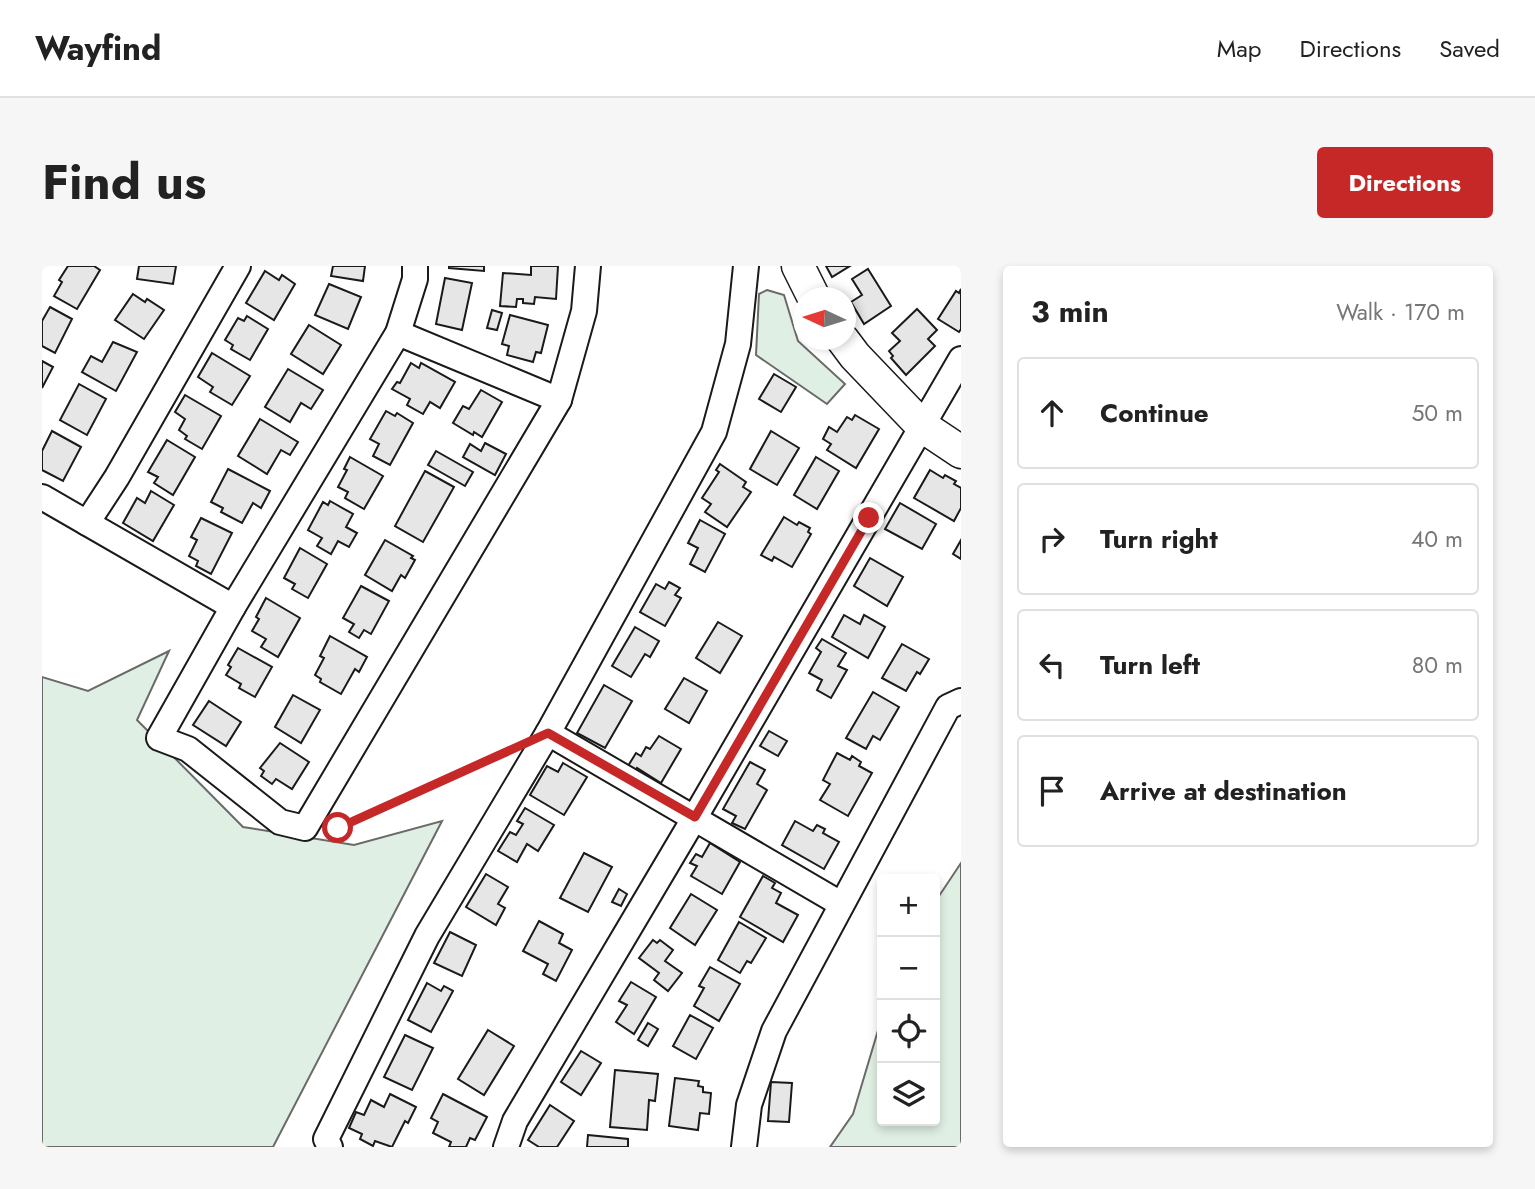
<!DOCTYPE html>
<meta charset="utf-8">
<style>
:root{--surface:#fff;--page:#f6f6f6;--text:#222;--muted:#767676;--line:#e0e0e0;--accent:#c62828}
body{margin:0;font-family:Jost,sans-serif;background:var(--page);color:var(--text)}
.controls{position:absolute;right:21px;bottom:21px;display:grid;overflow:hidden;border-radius:7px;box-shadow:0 4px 10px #0003}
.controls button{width:63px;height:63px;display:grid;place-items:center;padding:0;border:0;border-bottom:2px solid var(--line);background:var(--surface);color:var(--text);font:35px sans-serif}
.compass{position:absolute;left:751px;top:21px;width:63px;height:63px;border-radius:50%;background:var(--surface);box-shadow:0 4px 10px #0003;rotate:274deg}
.stop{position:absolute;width:21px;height:21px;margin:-16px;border:5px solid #c62828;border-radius:50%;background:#fff}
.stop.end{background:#c62828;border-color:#fff;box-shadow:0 2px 7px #0008}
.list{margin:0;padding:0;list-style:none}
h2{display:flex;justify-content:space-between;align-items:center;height:91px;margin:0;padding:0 28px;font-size:30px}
h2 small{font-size:23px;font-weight:400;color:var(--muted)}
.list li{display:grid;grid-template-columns:46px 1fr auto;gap:21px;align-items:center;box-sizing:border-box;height:112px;margin:0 14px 14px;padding:0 14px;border:2px solid var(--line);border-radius:7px}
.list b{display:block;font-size:26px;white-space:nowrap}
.list em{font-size:23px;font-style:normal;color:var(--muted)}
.icon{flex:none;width:38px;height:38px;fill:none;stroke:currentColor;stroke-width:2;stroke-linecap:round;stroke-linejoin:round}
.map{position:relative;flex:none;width:919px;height:881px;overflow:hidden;border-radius:7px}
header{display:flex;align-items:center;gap:42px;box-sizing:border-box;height:98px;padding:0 35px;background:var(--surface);border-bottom:2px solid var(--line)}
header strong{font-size:33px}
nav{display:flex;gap:38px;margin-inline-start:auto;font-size:24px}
.intro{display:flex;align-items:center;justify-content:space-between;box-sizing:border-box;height:168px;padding:0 42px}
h1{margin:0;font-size:49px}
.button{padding:18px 32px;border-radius:7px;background:var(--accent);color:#fff;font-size:24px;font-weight:700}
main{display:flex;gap:42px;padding:0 42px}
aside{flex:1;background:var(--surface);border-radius:7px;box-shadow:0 4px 10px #0003}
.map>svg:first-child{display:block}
.green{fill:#e0efe3;stroke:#6a6a6a;stroke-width:2}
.building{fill:#e6e6e6;stroke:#1a1a1a;stroke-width:2}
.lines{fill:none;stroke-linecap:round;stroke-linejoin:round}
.minor-casing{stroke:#1a1a1a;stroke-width:28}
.tertiary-casing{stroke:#1a1a1a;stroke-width:35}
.path{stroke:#5f5f5f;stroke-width:4.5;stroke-dasharray:5 3.5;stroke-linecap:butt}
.minor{stroke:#fff;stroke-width:24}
.tertiary{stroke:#fff;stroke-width:32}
.route{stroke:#c62828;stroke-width:9}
</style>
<header>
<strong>Wayfind</strong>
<nav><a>Map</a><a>Directions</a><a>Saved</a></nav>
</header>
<div class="intro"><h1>Find us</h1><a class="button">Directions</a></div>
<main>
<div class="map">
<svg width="919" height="881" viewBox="0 0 919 881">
<rect width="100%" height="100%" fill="#fff"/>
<g class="green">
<polygon points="725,24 742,29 756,75 803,118 785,138 714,89 717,28"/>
<polygon points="127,385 95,454 201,561 312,579 400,555 231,881 0,881 0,411 46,425"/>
<polygon points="919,597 919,881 788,881 811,848 840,751 840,855 893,855 893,636"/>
</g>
<g class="building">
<polygon points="26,0 52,0 58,4 35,43 12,30 20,16 17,14"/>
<polygon points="97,0 134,0 131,18 95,13"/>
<polygon points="291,0 323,0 321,15 289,10"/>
<polygon points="407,0 442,0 442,5 407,2"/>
<polygon points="489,0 516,0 514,33 493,31 492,38 481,37 481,33 475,33 474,41 458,40 461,7 489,9"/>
<polygon points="784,0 808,0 790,11"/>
<polygon points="826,3 849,40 822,58 809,36 820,29 810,13"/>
<polygon points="223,5 237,14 240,9 253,18 232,54 204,37"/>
<polygon points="403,12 430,17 420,64 394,58"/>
<polygon points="287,18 319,31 306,63 273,49"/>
<polygon points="919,23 919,63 917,66 896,53 914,25 917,27"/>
<polygon points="91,28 103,36 105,33 122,44 102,73 73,54"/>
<polygon points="8,41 30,53 13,87 0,80 0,55"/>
<polygon points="875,43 895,64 886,73 893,80 864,109 849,92 851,90 847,85 858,75 850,67"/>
<polygon points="450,44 460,47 455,64 445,62"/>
<polygon points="468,49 506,59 499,87 494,86 491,96 465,89 467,80 460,78"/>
<polygon points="205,50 226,63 208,94 189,83 191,79 183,74 196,52 202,55"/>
<polygon points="267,59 299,79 281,108 249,88"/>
<polygon points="71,76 95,86 74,125 40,106 49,90 60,96"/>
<polygon points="170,87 208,110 190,139 168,126 171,121 156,111"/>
<polygon points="0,95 11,101 0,122"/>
<polygon points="369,97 377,102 379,97 413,116 398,142 388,136 381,148 365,139 368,133 350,123 355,116 358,117"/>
<polygon points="246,103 281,124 269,143 259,137 248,156 223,141"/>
<polygon points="732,108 754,121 739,146 717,133"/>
<polygon points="37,118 64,133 45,169 18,154"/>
<polygon points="439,124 460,136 440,171 432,166 431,169 411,157 421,140 427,143"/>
<polygon points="143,129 179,150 160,183 143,173 145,170 137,164 143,153 133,146"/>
<polygon points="344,145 353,150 355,147 371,157 348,199 331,190 337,178 328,173"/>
<polygon points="813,149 837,163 814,202 785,184 789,178 781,173 787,161 795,166 805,151 810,154"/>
<polygon points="218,153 256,176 248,189 239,184 225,208 196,190"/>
<polygon points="10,165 39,181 21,215 0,204 0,185"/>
<polygon points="729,165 757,182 735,219 708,203"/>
<polygon points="125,174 153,191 131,229 112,217 116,211 106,206"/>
<polygon points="443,177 464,188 453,209 421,191 428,178 439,185"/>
<polygon points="394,185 431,206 423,220 386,199"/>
<polygon points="308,191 341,210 322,243 303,232 306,226 296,221 305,204 302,203"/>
<polygon points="774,191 797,205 775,243 752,229"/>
<polygon points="678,198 704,216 701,221 709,226 685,261 663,246 669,238 660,232 677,206 674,204"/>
<polygon points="186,203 228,225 219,242 211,237 200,257 179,246 181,242 169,236"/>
<polygon points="888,204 901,212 903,209 914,215 912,218 919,222 919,242 912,255 872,232"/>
<polygon points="383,205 412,221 381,276 353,260"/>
<polygon points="109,225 132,239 111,275 81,257 95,232 103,237"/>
<polygon points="288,235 311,248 304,261 315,267 307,281 296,275 289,288 275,280 280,272 266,264 281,236 286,239"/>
<polygon points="858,237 894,258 880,283 843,263"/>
<polygon points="742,251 755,259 757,256 768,262 766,266 769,268 750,301 732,291 730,295 719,289"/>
<polygon points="159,252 190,267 169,308 154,300 156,295 147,290 155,274 149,271"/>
<polygon points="658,254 683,268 663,306 648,298 656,282 646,277"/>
<polygon points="343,274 371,290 369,292 373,294 363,312 359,309 350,325 323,309"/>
<polygon points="919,274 919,293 911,288"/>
<polygon points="258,282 285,298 266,332 250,323 253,318 242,312"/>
<polygon points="828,292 861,311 845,340 812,320"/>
<polygon points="627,316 638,322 633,329 639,332 623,360 598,346 614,318 623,323"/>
<polygon points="319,320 347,335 329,368 322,364 317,372 307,366 312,358 301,352"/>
<polygon points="224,332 258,352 236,391 219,381 224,373 210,365 217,353 214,351"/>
<polygon points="802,349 818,358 822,349 843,361 826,392 790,371"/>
<polygon points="676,356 700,370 678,407 654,392"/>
<polygon points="593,361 617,375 608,391 603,388 589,411 570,400"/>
<polygon points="288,370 325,391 317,406 313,403 299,428 278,416 279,413 273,409 282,392 278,390"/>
<polygon points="780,373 804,387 796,400 805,404 789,432 775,424 780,414 767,407 779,386 774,382"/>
<polygon points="860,378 887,393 878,408 875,406 864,425 840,412"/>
<polygon points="196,382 230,401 213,431 197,422 199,418 184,409 189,401 186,399"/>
<polygon points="642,412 665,425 647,457 623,443"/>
<polygon points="562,419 590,435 563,482 535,467"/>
<polygon points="831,426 857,441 838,474 831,470 824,483 804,472"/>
<polygon points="251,429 278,444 259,477 233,461"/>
<polygon points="167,435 199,456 184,480 151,459"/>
<polygon points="727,465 745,475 736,490 718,480"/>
<polygon points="617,470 639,483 619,517 595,502 594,504 586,500 594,487 599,490 604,481 608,483"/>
<polygon points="238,477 267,496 250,523 234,513 230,518 219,510 222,505 218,502"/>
<polygon points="795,487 808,494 810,490 819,496 817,500 830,507 806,550 778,534 788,518 781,514"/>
<polygon points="708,496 723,504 715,518 725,524 703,563 690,557 694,550 681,543"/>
<polygon points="521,497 545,511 522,549 488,529 505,500 516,506"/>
<polygon points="483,542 512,559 496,585 485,578 475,596 456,585 468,566 474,569 481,558 475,555"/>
<polygon points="753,555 771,565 775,559 783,563 781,567 797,576 782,603 740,579"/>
<polygon points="668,577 698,596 680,628 649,610 655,600 648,597 654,588 660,591"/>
<polygon points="542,587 570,601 546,646 518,632"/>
<polygon points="444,608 466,621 456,638 463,642 454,659 424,641"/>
<polygon points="721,610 733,617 730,622 739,627 734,637 756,649 741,676 698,651"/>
<polygon points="577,623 585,628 579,640 570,636"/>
<polygon points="649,628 675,644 653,679 628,662"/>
<polygon points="497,655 521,668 517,677 530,684 514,715 501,708 506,698 481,685"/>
<polygon points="697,656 724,672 709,697 705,695 698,707 676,694"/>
<polygon points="408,666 434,679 420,710 392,697"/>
<polygon points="611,674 615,677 618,674 631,684 623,695 640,707 626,725 612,714 617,707 597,692"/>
<polygon points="668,701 698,718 677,755 652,740 662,722 657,720"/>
<polygon points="589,716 614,731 592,768 574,756 585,739 577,735"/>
<polygon points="385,717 399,725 402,720 411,725 389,766 366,754"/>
<polygon points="648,749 671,762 654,793 631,780"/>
<polygon points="606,757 616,763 606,780 596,774"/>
<polygon points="446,764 472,780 442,829 416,813"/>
<polygon points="363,769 391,782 370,824 342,811"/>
<polygon points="539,785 559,797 539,829 519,816"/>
<polygon points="573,804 616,808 613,835 607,834 605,864 568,861"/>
<polygon points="633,812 657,815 656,820 661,821 661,826 669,827 667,848 658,847 656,864 627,860"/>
<polygon points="729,816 750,817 747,856 726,855"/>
<polygon points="348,828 374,841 366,857 363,855 350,881 333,875 331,880 318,873 320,868 307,862 314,846 322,849 329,834 342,841"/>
<polygon points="401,828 445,851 433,874 428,872 424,881 407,881 409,876 391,867 396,856 389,852"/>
<polygon points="508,839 532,855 515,881 497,881 486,874"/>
<polygon points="546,869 586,873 586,881 545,881"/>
</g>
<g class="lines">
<defs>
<g id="minor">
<polyline points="373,0 373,13 356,67 191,341 117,472 146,483 238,556 263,562 517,134 542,45 546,0"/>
<polyline points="356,67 517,134"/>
<polyline points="0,231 191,341"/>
<polyline points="45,257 75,211 196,0"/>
<polyline points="506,467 799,638"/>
<polyline points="288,881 284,873 385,670 506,467 672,166 696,78 704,0"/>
<polyline points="464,881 473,855 653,551 919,93"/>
<polyline points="702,881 707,839 732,765 906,441 919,435"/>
</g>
<g id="tertiary">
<polyline points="756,0 772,32"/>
<polyline points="801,74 813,90 880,160 919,186"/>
</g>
</defs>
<use href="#minor" class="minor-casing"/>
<use href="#tertiary" class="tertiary-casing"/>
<polyline class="path" points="293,562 464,486"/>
<use href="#minor" class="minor"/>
<use href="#tertiary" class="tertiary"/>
</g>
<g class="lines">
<polyline class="route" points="296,562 506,467 653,551 827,252"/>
</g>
</svg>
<div class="controls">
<button>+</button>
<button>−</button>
<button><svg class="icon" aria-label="locate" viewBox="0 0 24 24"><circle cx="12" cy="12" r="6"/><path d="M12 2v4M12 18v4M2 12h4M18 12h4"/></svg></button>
<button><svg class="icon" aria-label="layers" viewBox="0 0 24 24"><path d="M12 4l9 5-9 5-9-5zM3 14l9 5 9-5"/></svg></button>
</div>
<svg class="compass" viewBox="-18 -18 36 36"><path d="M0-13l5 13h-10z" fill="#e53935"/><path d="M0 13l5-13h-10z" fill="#767676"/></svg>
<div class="stop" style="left:296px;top:562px"></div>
<div class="stop end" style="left:827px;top:252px"></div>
</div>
<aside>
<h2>3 min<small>Walk · 170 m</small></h2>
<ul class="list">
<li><svg class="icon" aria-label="ahead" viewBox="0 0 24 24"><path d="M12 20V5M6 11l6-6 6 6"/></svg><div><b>Continue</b></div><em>50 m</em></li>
<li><svg class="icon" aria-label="right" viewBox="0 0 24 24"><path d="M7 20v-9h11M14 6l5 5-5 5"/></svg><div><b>Turn right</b></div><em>40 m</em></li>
<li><svg class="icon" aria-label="left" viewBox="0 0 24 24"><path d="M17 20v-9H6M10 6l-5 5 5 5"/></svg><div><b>Turn left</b></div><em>80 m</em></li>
<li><svg class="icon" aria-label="arrive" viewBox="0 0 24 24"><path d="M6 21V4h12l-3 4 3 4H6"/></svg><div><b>Arrive at destination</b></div></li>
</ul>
</aside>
</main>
